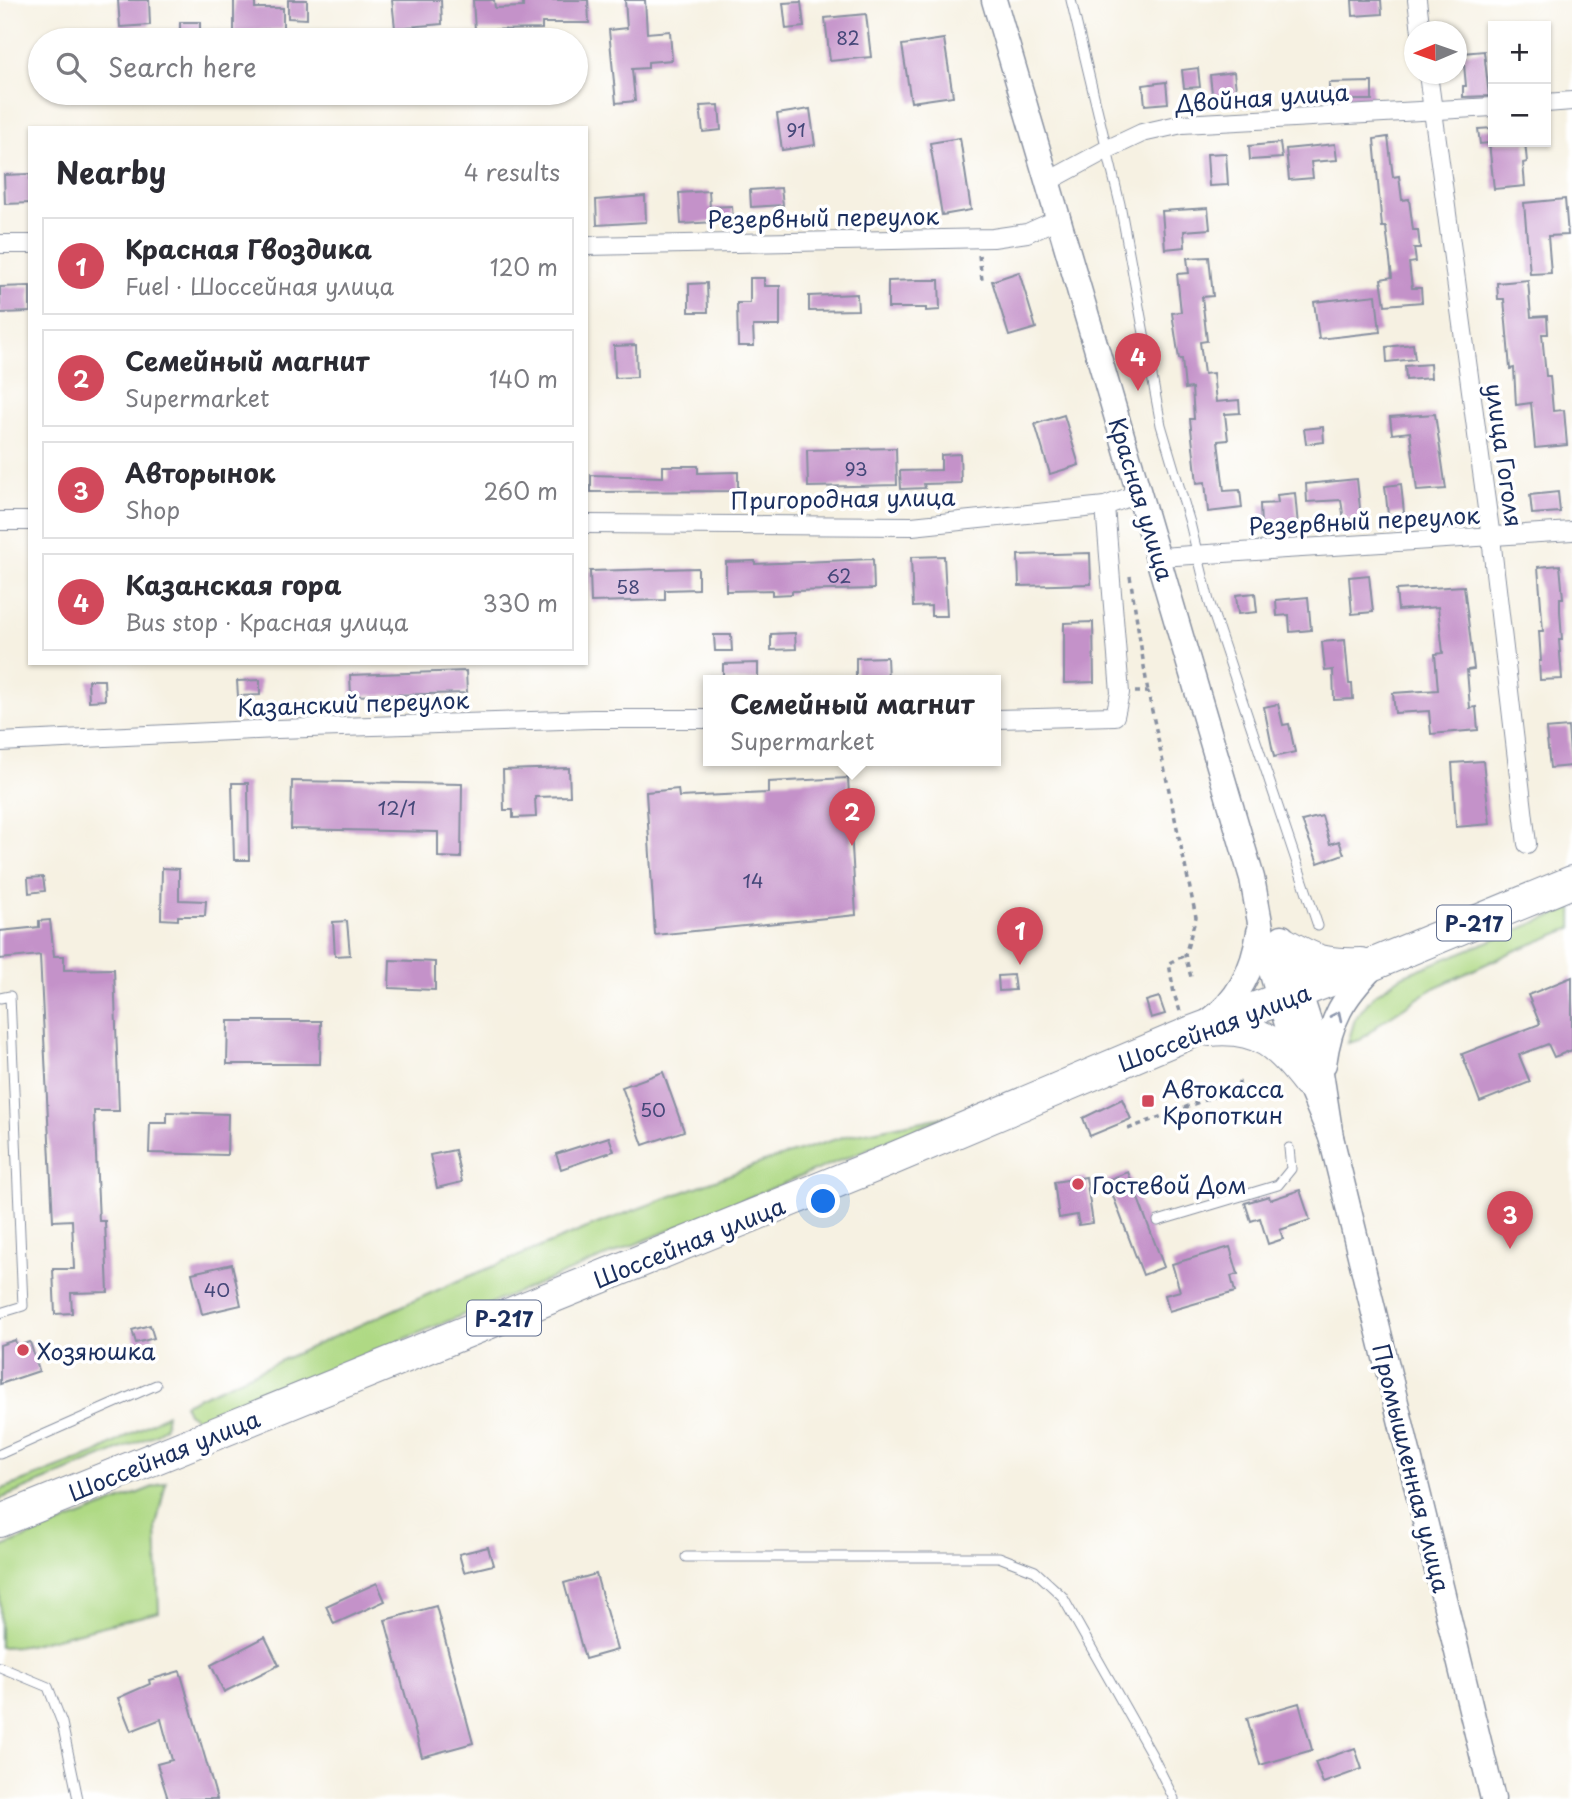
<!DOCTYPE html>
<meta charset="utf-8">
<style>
:root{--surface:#fff;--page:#f7f7f7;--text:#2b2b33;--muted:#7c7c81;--line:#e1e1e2;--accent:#d1495b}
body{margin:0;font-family:"Playpen Sans",sans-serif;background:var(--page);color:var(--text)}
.controls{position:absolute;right:21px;top:21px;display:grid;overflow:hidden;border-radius:0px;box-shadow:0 2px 5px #0004}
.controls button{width:63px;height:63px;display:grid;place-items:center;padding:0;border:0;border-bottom:2px solid var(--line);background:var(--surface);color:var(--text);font:35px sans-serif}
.compass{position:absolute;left:1404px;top:21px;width:63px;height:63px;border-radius:50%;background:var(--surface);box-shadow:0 2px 5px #0004;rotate:268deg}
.you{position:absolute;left:824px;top:1202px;width:24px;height:24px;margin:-18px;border:5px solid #fff;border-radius:50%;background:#1a73e8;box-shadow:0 0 0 10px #1a73e833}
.badge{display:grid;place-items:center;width:46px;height:46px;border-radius:50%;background:var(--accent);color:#fff;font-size:23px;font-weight:700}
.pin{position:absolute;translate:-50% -58px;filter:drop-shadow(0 2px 4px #0008)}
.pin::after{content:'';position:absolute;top:37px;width:24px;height:21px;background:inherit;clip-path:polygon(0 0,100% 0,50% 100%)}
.popup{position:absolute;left:703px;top:675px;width:298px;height:91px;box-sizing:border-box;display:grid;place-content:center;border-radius:0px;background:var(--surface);filter:drop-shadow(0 2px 5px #0005);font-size:23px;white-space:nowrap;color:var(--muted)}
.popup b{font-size:26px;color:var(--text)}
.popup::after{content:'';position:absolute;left:50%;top:100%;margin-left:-14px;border:14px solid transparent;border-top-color:var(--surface)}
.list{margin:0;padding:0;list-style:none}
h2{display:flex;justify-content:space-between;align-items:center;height:91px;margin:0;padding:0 28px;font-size:30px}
h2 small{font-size:23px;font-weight:400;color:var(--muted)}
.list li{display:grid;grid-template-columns:46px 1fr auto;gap:21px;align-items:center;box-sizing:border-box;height:98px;margin:0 14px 14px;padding:0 14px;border:2px solid var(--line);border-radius:0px}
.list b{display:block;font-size:26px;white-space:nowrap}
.list p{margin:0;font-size:23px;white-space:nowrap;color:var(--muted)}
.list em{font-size:23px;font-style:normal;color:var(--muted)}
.icon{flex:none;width:38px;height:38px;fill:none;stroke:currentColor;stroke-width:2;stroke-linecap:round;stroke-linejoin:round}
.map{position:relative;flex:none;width:1572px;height:1799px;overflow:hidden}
.search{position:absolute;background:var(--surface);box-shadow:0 2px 5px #0004;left:28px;top:28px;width:560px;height:77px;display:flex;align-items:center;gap:18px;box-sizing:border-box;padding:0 24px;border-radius:38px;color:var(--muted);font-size:26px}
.panel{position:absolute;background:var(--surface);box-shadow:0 2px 5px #0004;left:28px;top:126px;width:560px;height:539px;border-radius:0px}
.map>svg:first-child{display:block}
.green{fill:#afd984;stroke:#658471;stroke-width:2}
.building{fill:#c492c9}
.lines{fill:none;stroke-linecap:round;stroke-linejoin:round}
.lane-casing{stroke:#8890a0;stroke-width:11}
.street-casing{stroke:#8890a0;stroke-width:20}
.secondary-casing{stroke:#8890a0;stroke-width:27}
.highway-casing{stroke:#8890a0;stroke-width:34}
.path{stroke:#8890a0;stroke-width:3.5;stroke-dasharray:5 5;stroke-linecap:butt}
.lane{stroke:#fff;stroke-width:9}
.street{stroke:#fff;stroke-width:18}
.secondary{stroke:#fff;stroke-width:24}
.highway{stroke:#fff;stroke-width:32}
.oneway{stroke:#8d97ae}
.poi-dot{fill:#d1495b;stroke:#fff;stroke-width:2.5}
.labels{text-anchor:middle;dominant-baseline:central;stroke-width:7;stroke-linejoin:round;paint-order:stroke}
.number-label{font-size:19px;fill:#454879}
.shield{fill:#fff;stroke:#5f6d8e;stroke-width:2}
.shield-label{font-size:21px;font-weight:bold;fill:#1b2f5e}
.street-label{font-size:23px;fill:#1b2f5e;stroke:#fff}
.poi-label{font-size:23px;fill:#1b2f5e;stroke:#fff;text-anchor:start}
</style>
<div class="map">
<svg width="1572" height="1799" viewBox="0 0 1572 1799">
<rect width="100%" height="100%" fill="#fff"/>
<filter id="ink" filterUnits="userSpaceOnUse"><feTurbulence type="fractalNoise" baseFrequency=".0143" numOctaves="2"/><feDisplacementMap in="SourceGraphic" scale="14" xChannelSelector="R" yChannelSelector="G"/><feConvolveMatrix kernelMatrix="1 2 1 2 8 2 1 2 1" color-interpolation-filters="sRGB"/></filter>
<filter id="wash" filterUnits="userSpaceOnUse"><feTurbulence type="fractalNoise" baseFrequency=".00686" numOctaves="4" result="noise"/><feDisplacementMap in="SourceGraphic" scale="28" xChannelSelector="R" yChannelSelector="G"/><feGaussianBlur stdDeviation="1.57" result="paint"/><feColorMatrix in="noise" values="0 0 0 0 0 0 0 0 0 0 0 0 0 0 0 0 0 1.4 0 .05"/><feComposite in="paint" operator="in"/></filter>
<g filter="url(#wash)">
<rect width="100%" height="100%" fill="#f6f1e2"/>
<g class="green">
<polygon points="1572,908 1572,928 1512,952 1434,988 1383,1021 1360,1040 1348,1043 1355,1019 1373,996 1402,976"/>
<polygon points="948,1116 202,1422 188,1413 184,1404 460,1280 597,1224 761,1163 846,1136"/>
<polygon points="167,1414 165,1426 157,1434 0,1499 0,1490 96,1453"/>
<polygon points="166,1482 156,1526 159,1612 24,1646 0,1647 0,1548"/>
</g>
<g id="blocks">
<g class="building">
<polygon points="118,0 149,0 150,25 120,27"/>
<polygon points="234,0 255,0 255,8 283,8 283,29 255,30 255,40 234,40"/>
<polygon points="288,0 307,0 307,19 288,18"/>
<polygon points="392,0 441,0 442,24 395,28"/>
<polygon points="473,0 494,0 495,8 523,7 523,0 588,0 589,23 542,23 542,29 475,30"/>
<polygon points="625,0 645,0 647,33 670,31 672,60 648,62 648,68 632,69 635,101 616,103 609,30 627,28"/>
<polygon points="1352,0 1381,0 1382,14 1353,16"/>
<polygon points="801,2 804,27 786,29 783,3"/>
<polygon points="866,14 871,57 830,61 825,18"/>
<rect x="180" y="22" width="20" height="18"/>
<polygon points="944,39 953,96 911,102 902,45"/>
<polygon points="1484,51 1489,96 1463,97 1463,86 1466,86 1463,53"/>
<polygon points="1198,68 1200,87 1184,88 1182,70"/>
<polygon points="1234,72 1237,99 1213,102 1210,75"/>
<polygon points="1166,82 1168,103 1145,105 1143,85"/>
<polygon points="1372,82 1372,100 1329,100 1329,83"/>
<polygon points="719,105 721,130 703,132 700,106"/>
<polygon points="810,109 815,145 782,150 777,114"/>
<polygon points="1493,128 1493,142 1525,142 1527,162 1523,163 1525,186 1494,189 1489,143 1480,144 1478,129"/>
<polygon points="1388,137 1393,177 1399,176 1402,200 1409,199 1413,230 1418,230 1420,248 1414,248 1416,262 1409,263 1412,288 1421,288 1422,302 1385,305 1381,279 1392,277 1386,227 1382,227 1374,139"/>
<polygon points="960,138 971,210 942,215 930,143"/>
<polygon points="1280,143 1282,158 1250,160 1249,146"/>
<polygon points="1335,144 1337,160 1311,162 1313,178 1289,180 1286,149"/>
<polygon points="1226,153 1228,185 1209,186 1207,154"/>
<polygon points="30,174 30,203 5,204 4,175"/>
<polygon points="781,188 783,205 751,207 750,190"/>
<polygon points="709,191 710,207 732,206 733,221 681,224 679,193"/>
<polygon points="645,196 646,222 597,225 596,200"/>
<polygon points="1565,199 1568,235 1548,236 1551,273 1530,274 1524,203"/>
<polygon points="1208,208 1210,229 1184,231 1185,247 1165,249 1162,211"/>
<polygon points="1209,257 1213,296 1202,297 1207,341 1200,342 1204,374 1213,373 1216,402 1239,400 1240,413 1225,414 1228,440 1218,441 1224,491 1240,490 1242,508 1208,512 1205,482 1197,483 1190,419 1194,419 1192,388 1185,389 1182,359 1179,359 1172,313 1181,312 1177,274 1189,273 1187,258"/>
<polygon points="1019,272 1036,328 1009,336 992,281"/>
<polygon points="750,278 764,278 764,286 780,286 780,326 753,326 754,346 738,346 737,303 750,303"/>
<polygon points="918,280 939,280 940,310 926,311 926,308 888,308 888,281"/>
<polygon points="1528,280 1531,317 1547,316 1548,334 1542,334 1546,376 1550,376 1553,411 1564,410 1567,445 1535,448 1531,403 1516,405 1514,368 1510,369 1504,299 1498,299 1497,283"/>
<polygon points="707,283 708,312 689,312 689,284"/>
<polygon points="30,286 30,312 0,313 0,287"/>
<polygon points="857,294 858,310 809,311 809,296"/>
<polygon points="1376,295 1380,332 1319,339 1314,302"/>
<polygon points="1413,344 1415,359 1387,362 1386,347"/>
<polygon points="636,345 637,377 615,378 614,346"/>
<polygon points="1430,364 1431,378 1406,380 1405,366"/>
<polygon points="1435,414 1446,489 1417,491 1410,432 1392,434 1390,417"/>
<polygon points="1064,415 1079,465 1050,474 1035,424"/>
<polygon points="1323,427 1324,442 1306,444 1304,429"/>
<polygon points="896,448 897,485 808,487 807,450"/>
<polygon points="960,454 961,483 924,484 925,488 901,489 900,471 941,470 941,455"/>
<polygon points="663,466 698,466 698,473 738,472 738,491 591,492 591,475 663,477"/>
<polygon points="1357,479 1361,518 1344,520 1341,500 1307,502 1306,484"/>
<polygon points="1401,484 1404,513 1388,515 1385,486"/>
<polygon points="1558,492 1560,512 1532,514 1530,495"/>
<polygon points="1295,493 1298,526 1261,527 1260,504 1278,503 1277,495"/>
<polygon points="1090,553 1091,584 1019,586 1018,555"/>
<polygon points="944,556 947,616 931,616 931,606 913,607 911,557"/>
<polygon points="873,559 874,589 792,591 792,594 772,595 772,590 726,591 726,562 755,561 755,564"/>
<polygon points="1560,565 1563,598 1560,598 1560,611 1562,640 1559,640 1562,679 1540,680 1539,661 1541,661 1539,631 1543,631 1538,567"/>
<polygon points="698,568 698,589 665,590 665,600 591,602 590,571"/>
<polygon points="1369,575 1373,612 1352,614 1349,577"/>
<polygon points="1464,586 1474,669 1467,670 1470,708 1476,707 1478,730 1431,734 1429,711 1395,713 1393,693 1438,690 1435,654 1443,653 1438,607 1398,610 1396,590"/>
<polygon points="1255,593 1257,612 1238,614 1236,595"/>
<polygon points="1308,597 1311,630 1290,632 1289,615 1277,616 1276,600"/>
<polygon points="1093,622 1094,682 1064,683 1064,623"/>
<polygon points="795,633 796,649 771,650 771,634"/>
<polygon points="714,635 731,635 732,651 715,651"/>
<polygon points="1345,640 1349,684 1352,684 1353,699 1334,700 1333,670 1325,671 1322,642"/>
<polygon points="887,657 888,680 856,680 856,658"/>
<polygon points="758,663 758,680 723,680 723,664"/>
<polygon points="466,671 467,693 351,696 350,675"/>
<polygon points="88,680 104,680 105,700 89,701"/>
<polygon points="260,680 260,695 238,696 237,681"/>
<polygon points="1278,704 1283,725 1289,724 1295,752 1274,757 1264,707"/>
<polygon points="1568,727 1571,766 1550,768 1546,729"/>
<polygon points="1483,761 1490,824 1456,827 1452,763"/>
<polygon points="569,768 570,796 535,797 536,817 513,818 513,810 504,810 503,770"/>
<polygon points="848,778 856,915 655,935 646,792 678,789 679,797 768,793 768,782"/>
<polygon points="292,781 462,784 461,858 438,857 438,832 291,829"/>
<polygon points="232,783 248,783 249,860 234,860"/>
<polygon points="1322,816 1330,844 1339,841 1344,854 1318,863 1302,821"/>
<polygon points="162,868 179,869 179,900 206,901 205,916 178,916 178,920 161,919"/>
<polygon points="43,877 45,891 29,893 28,878"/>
<polygon points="50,920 54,956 64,956 64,970 114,969 119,1111 94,1111 99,1221 105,1221 108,1292 71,1293 72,1313 55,1314 53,1269 74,1269 72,1220 53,1221 40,955 0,959 0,931 39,927 39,921"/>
<polygon points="347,921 350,955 335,956 333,922"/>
<polygon points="390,960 435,962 435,990 389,988"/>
<polygon points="1013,975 1015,990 999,991 998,976"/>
<polygon points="1572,977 1572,1050 1554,1057 1548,1044 1519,1055 1530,1082 1480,1102 1462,1054 1540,1024 1528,995"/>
<polygon points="1159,997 1165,1014 1151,1018 1146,1001"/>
<polygon points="228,1021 321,1021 320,1064 227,1064"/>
<polygon points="663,1072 684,1131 643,1145 622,1087"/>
<polygon points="1122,1099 1131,1119 1090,1136 1083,1118"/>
<polygon points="167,1112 228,1114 227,1155 149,1153 150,1123 167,1123"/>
<polygon points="609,1137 614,1151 561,1169 556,1154"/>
<polygon points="455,1150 462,1182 437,1188 430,1155"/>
<polygon points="1128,1172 1164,1267 1143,1275 1107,1180"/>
<polygon points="1086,1177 1093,1223 1079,1225 1077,1215 1059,1218 1054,1182"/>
<polygon points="1300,1190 1310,1220 1280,1230 1283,1239 1268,1244 1260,1218 1251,1221 1245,1203 1269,1196 1270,1200"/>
<polygon points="1230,1247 1238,1274 1231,1276 1235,1292 1169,1311 1165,1295 1180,1291 1172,1264"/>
<polygon points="232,1264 241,1305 202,1314 192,1273"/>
<polygon points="150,1325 154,1338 136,1343 132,1330"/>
<polygon points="15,1340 17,1346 30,1342 39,1371 0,1384 0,1345"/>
<polygon points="488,1547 493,1565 464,1572 459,1554"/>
<polygon points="596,1574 617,1650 585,1659 564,1583"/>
<polygon points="377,1583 385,1601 334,1624 326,1606"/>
<polygon points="436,1606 473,1743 422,1757 385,1620"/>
<polygon points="265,1637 279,1665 224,1692 211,1665"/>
<polygon points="180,1671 217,1799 168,1799 157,1764 172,1760 161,1719 131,1731 118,1698 150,1684 149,1680"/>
<polygon points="1299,1703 1312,1750 1260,1765 1247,1718"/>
<polygon points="1355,1748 1362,1769 1323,1783 1315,1762"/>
</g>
</g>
</g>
<g filter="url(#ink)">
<use href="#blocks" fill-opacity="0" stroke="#8890a0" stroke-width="2"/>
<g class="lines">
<defs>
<g id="lane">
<polyline points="1071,0 1120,204 1161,425 1190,523 1209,601 1318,926"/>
<polyline points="0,998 10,996 23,1306 0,1313"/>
<polyline points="1158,1221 1278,1185 1291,1169 1289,1148"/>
<polyline points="0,1454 156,1385"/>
<polyline points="686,1557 999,1557 1035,1571 1062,1596 1152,1755 1174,1799"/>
<polyline points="0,1667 48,1687 62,1723 78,1799"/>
</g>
<g id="street">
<polyline points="1417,0 1421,32"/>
<polyline points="1428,74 1491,538 1527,844"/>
<polyline points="1546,103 1572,101"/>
<polyline points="1047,182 1106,150 1142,133 1182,124 1493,107"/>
<polyline points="0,244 30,244"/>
<polyline points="586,246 993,238 1027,233 1058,219"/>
<polyline points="0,521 30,521"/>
<polyline points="586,524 912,526 1105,506 1140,493"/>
<polyline points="1160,557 1572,531"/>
<polyline points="996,719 1115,716 1120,693 1105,506"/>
<polyline points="0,742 277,729 593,719 708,719"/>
</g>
<g id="secondary">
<polyline points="994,0 1252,878 1265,950 1280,1001 1296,1054 1331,1137"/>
<polyline points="1282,937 1317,1047 1331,1137 1493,1799"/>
<path d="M1208 1022C1238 1001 1254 968 1259 932"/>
<path d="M1324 1064C1330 1019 1343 998 1374 966"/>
</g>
<g id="highway">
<path d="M1285 944C1315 962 1326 965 1361 964"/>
<path d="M1210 1030C1260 1025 1280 1046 1308 1082"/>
<polyline points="0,1521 892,1159 1192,1032 1376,963 1572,882"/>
</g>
</defs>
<use href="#lane" class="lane-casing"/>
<use href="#street" class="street-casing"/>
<use href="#secondary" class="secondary-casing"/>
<use href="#highway" class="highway-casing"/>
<g class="path">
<polyline points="979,255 982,280"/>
<polyline points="1130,576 1148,692"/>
<polyline points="1135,692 1148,692 1196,917 1185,955 1191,977"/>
<polyline points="1180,1011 1174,994 1169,963 1185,955"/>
<polyline points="1128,1129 1239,1087 1239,1078"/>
</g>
<use href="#lane" class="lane"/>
<use href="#street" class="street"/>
<use href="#secondary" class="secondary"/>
<use href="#highway" class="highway"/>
</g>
<defs><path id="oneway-chevron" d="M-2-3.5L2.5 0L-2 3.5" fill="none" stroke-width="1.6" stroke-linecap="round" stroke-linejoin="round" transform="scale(1.75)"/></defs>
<use class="oneway" href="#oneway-chevron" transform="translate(1337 1016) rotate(-64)"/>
</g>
<g class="poi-dot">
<rect x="1141" y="1094" width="14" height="14" rx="3.5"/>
<circle cx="1078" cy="1184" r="7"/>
<circle cx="23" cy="1350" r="7"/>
</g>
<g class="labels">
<g class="number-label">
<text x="848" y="37">82</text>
<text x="796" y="129">91</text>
<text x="856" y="468">93</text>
<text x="839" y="575">62</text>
<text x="628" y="586">58</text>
<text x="397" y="807">12/1</text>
<text x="753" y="880">14</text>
<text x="653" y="1109">50</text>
<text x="217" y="1289">40</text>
</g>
<g class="shield">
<rect x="1437" y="905.5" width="74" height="35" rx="5"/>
<rect x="467" y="1300.5" width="74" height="35" rx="5"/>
</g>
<g class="shield-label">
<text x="1474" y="923">Р-217</text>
<text x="504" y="1318">Р-217</text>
</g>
<g class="street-label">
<text transform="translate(1262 97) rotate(-4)">Двойная улица</text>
<text transform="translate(823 217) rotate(-1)">Резервный переулок</text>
<text transform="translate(1505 455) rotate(82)">улица Гоголя</text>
<text transform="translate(843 498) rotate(-1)">Пригородная улица</text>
<text transform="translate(1142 499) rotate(73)">Красная улица</text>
<text transform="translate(1364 520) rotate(-3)">Резервный переулок</text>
<text transform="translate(353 703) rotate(-2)">Казанский переулок</text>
<text transform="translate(1214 1027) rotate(-21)">Шоссейная улица</text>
<text transform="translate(689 1242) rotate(-22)">Шоссейная улица</text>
<text transform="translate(164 1455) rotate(-22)">Шоссейная улица</text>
<text transform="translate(1412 1468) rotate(76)">Промышленная улица</text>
</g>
<g class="poi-label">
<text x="1162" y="1088">Автокасса<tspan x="1162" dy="26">Кропоткин</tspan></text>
<text x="1092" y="1184">Гостевой Дом</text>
<text x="37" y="1350">Хозяюшка</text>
</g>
</g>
</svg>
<div class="controls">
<button>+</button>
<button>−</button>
</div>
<svg class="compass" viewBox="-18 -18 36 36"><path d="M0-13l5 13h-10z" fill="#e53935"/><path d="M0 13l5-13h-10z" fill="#7c7c81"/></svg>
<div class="you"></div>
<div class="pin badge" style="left:1020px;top:965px">1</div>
<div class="pin badge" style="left:852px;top:846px">2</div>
<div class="popup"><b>Семейный магнит</b>Supermarket</div>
<div class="pin badge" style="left:1510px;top:1249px">3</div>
<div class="pin badge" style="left:1138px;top:391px">4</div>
<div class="search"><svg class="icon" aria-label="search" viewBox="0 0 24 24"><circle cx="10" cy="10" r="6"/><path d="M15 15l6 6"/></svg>Search here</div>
<section class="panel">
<h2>Nearby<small>4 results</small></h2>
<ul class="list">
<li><span class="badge">1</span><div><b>Красная Гвоздика</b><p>Fuel · Шоссейная улица</p></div><em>120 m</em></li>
<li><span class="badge">2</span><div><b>Семейный магнит</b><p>Supermarket</p></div><em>140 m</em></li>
<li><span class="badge">3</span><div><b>Авторынок</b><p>Shop</p></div><em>260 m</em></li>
<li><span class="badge">4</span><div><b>Казанская гора</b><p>Bus stop · Красная улица</p></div><em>330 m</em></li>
</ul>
</section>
</div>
